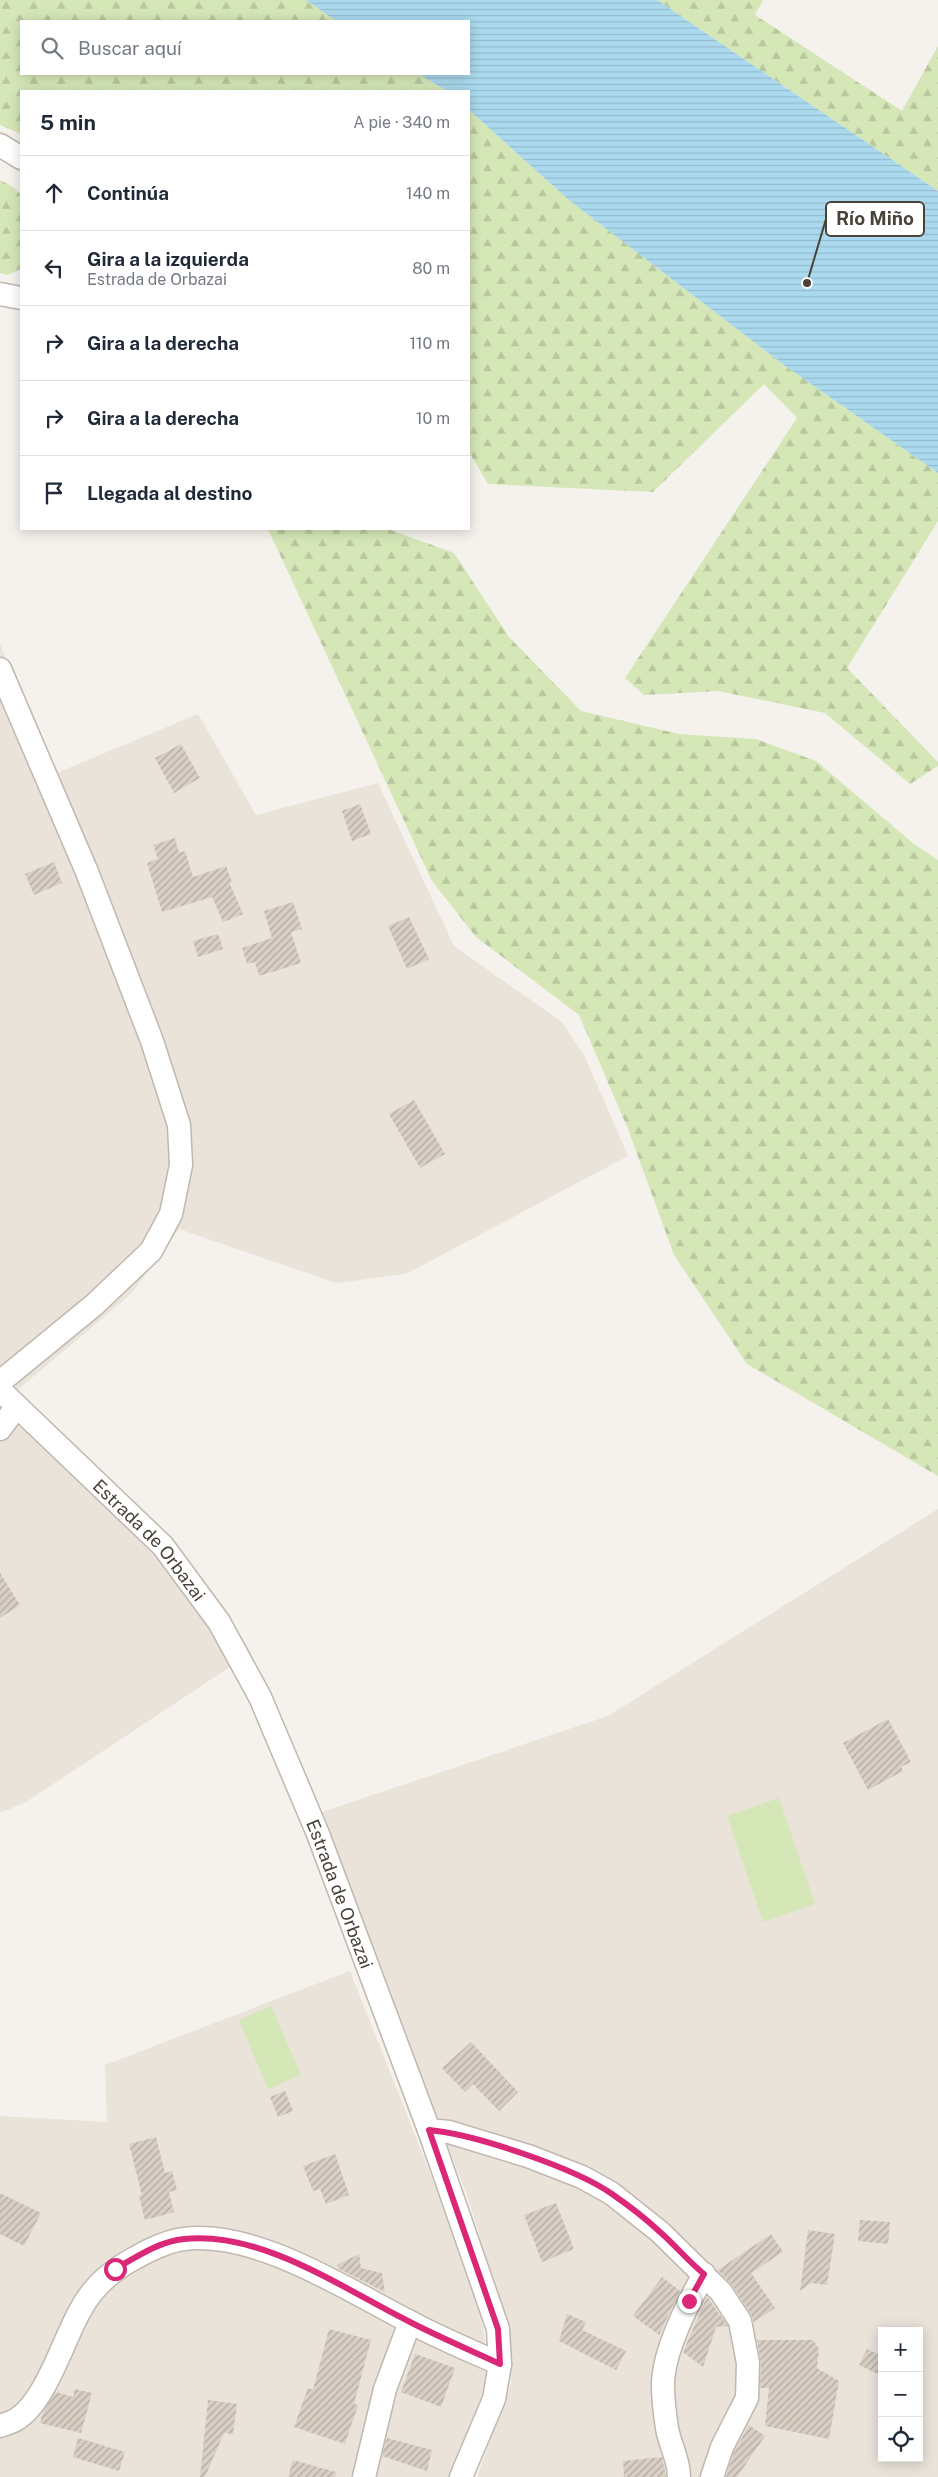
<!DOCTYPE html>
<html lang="es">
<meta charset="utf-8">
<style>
:root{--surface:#fff;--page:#f6f6f7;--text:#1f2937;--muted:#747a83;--line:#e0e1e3}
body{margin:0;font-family:"Public Sans",sans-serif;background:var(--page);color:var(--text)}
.controls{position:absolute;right:15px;bottom:15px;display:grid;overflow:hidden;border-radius:0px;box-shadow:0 2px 12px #0003}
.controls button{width:45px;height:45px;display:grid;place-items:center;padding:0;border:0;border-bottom:1px solid var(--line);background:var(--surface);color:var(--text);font:25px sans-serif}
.stop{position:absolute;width:15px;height:15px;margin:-11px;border:4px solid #db2777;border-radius:50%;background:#fff}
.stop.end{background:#db2777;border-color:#fff;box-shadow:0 1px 5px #0008}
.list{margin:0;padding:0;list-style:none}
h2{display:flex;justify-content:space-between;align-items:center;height:65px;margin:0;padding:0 20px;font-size:21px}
h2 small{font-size:16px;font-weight:400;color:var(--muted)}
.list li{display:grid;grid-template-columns:32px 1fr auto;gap:15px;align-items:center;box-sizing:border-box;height:75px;padding:0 20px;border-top:1px solid var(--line)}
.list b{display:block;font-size:19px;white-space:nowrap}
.list p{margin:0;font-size:16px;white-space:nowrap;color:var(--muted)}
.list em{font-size:16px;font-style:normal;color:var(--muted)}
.icon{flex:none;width:28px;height:28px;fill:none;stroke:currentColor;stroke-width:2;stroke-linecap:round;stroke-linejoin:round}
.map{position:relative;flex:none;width:938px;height:2477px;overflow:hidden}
.search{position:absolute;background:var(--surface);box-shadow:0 2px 12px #0003;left:20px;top:20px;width:450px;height:55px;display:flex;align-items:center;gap:12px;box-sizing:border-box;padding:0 18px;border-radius:0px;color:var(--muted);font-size:19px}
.panel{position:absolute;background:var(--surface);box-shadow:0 2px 12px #0003;left:20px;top:90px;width:450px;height:440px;border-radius:0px}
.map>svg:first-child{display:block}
.residential{fill:#e9e3da;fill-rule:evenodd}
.forest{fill:url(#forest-firs)}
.pitch{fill:#d5e7b7}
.water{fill:url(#water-rules)}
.building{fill:url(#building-hatch)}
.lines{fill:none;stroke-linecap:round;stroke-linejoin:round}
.minor-casing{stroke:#c0b8ae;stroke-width:25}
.minor{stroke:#fff;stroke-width:22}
.route{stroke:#db2777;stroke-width:6}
.labels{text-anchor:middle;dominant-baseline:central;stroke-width:4.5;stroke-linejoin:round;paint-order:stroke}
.street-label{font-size:18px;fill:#494239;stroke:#fff}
.leader{fill:none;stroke:#494239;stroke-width:2}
.callout-dot{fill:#494239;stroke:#fff;stroke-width:2}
.callout{fill:#fff;stroke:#494239;stroke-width:2}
.callout-label{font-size:19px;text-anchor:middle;font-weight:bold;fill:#494239}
</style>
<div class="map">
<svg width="938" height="2477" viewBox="0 0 938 2477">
<defs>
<pattern id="forest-firs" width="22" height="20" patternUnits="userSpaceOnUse" patternTransform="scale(1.25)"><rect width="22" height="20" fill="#d5e7b7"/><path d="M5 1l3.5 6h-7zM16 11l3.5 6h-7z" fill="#b8c79e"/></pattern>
<pattern id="water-rules" width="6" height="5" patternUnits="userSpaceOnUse" patternTransform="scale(1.25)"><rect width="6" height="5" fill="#abd9ee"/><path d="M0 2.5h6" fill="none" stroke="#95bbcd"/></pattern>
<pattern id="building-hatch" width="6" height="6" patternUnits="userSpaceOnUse" patternTransform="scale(1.25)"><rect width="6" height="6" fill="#d9cfc4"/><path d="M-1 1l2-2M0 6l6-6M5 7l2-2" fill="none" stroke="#b2aaa0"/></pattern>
</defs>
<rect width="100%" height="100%" fill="#f5f1ec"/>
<g class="residential">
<polygon points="0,644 52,775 198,714 256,815 378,783 454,946 562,1022 585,1057 628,1156 406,1274 336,1283 179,1229 131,1294 14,1393 124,1494 194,1567 251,1653 26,1802 0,1813"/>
<path d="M938 1509V2477H477L511 2383 506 2322 467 2195 383 1981 322 1812 608 1716ZM882 2331H919V2458H882Z"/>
<polygon points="350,1971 476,2289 485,2339 486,2393 452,2477 0,2477 0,2116 107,2122 105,2065"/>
</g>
<g class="forest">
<polygon points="0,0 306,0 336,21 21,21 21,74 419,74 447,91 21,91 21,134 0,125"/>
<polygon points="657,0 763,0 755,15 902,111 938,46 938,191"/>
<polygon points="469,110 570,201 784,365 938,473 938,521 847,668 938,762 938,766 910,784 825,713 718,691 644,695 625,678 797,418 764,384 653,492 488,484 469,452"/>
<polygon points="0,180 13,187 21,195 21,269 7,275 0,273"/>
<polygon points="268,529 388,529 454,553 509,637 581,711 679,734 756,739 816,761 914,844 938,860 938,1476 747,1364 674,1255 628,1129 579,1015 476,937 432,881"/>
</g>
<g class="pitch">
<polygon points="779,1798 815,1904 763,1922 727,1816"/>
<polygon points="271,2006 301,2075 268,2089 239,2020"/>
</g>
<polygon class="water" points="306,0 657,0 938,191 938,473 784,365 570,201 469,110 469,91 447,91 419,74 469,74 469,21 336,21"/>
<g class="building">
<polygon points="181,744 200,778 174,793 155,758"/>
<polygon points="360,804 371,834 352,841 342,811"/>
<polygon points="175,838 179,853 185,851 193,877 226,866 232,882 229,882 243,914 223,922 212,897 162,912 147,863 158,859 153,845"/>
<polygon points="54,862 62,883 34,895 25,874"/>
<polygon points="293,902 302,929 291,932 301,963 259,976 255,962 247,964 242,948 272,938 264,911"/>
<polygon points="409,917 429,959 407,969 388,926"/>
<polygon points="218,934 223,949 198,957 193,941"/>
<polygon points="414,1100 445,1154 420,1168 389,1114"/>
<polygon points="0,1573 20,1605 0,1618"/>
<polygon points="888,1719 911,1762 901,1767 903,1771 868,1790 843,1743"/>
<polygon points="471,2042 518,2092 499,2111 473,2084 465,2092 442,2068"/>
<polygon points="285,2091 293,2111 278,2117 270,2097"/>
<polygon points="156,2137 165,2173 172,2171 177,2190 169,2192 174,2212 145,2220 139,2196 142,2195 129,2144"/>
<polygon points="335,2154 349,2195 326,2204 320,2189 313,2191 303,2166"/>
<polygon points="0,2193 41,2213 24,2246 0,2234"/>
<polygon points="556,2203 574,2249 542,2262 524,2215"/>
<polygon points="860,2220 890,2222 888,2244 858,2241"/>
<polygon points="808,2230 835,2234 827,2285 811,2283 800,2291"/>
<polygon points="771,2234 783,2252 751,2273 775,2308 754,2322 751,2314 732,2285 718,2270"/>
<polygon points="359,2254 361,2268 382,2273 385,2292 339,2269 337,2265"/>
<polygon points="662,2277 680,2291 659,2335 633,2316"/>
<polygon points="707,2297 728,2326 716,2327 703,2367 683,2352"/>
<polygon points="567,2314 586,2322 582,2330 626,2351 616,2370 559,2341"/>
<polygon points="329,2329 371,2340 354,2404 358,2405 345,2444 294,2427 308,2388 313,2390"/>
<polygon points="757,2340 813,2340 819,2349 817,2368 839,2381 829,2439 765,2426 769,2388 760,2388 761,2363"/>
<polygon points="867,2349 882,2356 882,2376 859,2365"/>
<polygon points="415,2354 455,2368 441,2407 401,2392"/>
<polygon points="75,2389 92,2393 81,2433 40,2423 43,2412 56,2392 73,2397"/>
<polygon points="208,2400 237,2404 233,2434 224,2433 205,2477 200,2477"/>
<polygon points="749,2425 765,2436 737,2477 726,2477 734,2452"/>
<polygon points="78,2438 125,2452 119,2471 73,2457"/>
<polygon points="387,2438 432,2450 427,2471 382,2456"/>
<polygon points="662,2457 666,2477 624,2477 623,2461"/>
<polygon points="293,2460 336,2472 335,2477 288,2477"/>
</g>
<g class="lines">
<defs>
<g id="minor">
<polyline points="0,145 21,158"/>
<polyline points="0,294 21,298"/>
<polyline points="0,669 87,872 152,1041 179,1125 181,1165 171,1214 151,1251 94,1305 0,1382"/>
<path id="s1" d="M0 1390 163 1546 219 1622 260 1697 318 1834 429 2130 498 2329 500 2364 494 2399 461 2477"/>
<polyline points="0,1429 17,1406"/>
<polyline points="429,2130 449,2132 528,2156 582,2177 611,2193 660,2232 721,2292 740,2321 748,2363 747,2398 722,2447 712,2477"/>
<path d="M0 2426C5 2424 13 2422 17 2419 46 2401 64 2338 81 2309 94 2285 112 2270 135 2258 149 2250 167 2241 184 2239 256 2230 346 2289 408 2321 437 2337 469 2350 500 2364"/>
<polyline points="364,2477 385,2389 410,2322"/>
<path d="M679 2477C679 2459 670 2446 667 2428 665 2415 663 2400 663 2386 662 2353 688 2303 704 2274"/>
</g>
</defs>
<use href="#minor" class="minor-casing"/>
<use href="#minor" class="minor"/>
</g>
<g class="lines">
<path class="route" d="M115 2269C136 2257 160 2241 184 2239 263 2231 343 2289 410 2322 439 2337 470 2350 500 2364L498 2329 429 2130C474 2134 575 2168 612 2194 628 2205 645 2218 660 2232 675 2245 688 2261 704 2274L689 2301"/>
</g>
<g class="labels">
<g class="street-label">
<text stroke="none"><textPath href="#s1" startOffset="212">Estrada de Orbazai</textPath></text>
<text stroke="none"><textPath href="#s1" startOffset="618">Estrada de Orbazai</textPath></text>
</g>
</g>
<path class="leader" d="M807 283L826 219"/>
<circle class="callout-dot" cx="807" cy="283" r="5"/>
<rect class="callout" x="826" y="202" width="98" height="34" rx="5"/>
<g class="callout-label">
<text x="875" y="225">Río Miño</text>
</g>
</svg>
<div class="controls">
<button>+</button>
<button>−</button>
<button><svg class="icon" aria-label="locate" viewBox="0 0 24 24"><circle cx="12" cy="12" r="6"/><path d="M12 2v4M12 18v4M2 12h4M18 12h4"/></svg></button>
</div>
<div class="stop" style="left:115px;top:2269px"></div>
<div class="stop end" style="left:689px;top:2301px"></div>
<div class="search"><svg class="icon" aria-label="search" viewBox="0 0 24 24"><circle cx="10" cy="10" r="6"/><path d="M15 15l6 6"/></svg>Buscar aquí</div>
<section class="panel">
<h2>5 min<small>A pie · 340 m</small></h2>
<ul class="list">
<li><svg class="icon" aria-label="ahead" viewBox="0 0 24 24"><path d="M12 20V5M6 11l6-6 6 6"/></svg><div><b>Continúa</b></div><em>140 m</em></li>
<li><svg class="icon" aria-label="left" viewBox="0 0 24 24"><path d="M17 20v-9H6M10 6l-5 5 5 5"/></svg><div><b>Gira a la izquierda</b><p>Estrada de Orbazai</p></div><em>80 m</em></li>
<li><svg class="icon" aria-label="right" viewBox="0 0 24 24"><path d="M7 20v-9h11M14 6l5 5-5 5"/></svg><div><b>Gira a la derecha</b></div><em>110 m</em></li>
<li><svg class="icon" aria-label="right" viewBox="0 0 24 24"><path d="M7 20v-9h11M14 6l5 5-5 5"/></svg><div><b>Gira a la derecha</b></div><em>10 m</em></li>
<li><svg class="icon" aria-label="arrive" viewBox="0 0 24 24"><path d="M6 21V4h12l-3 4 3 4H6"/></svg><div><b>Llegada al destino</b></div></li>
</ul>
</section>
</div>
